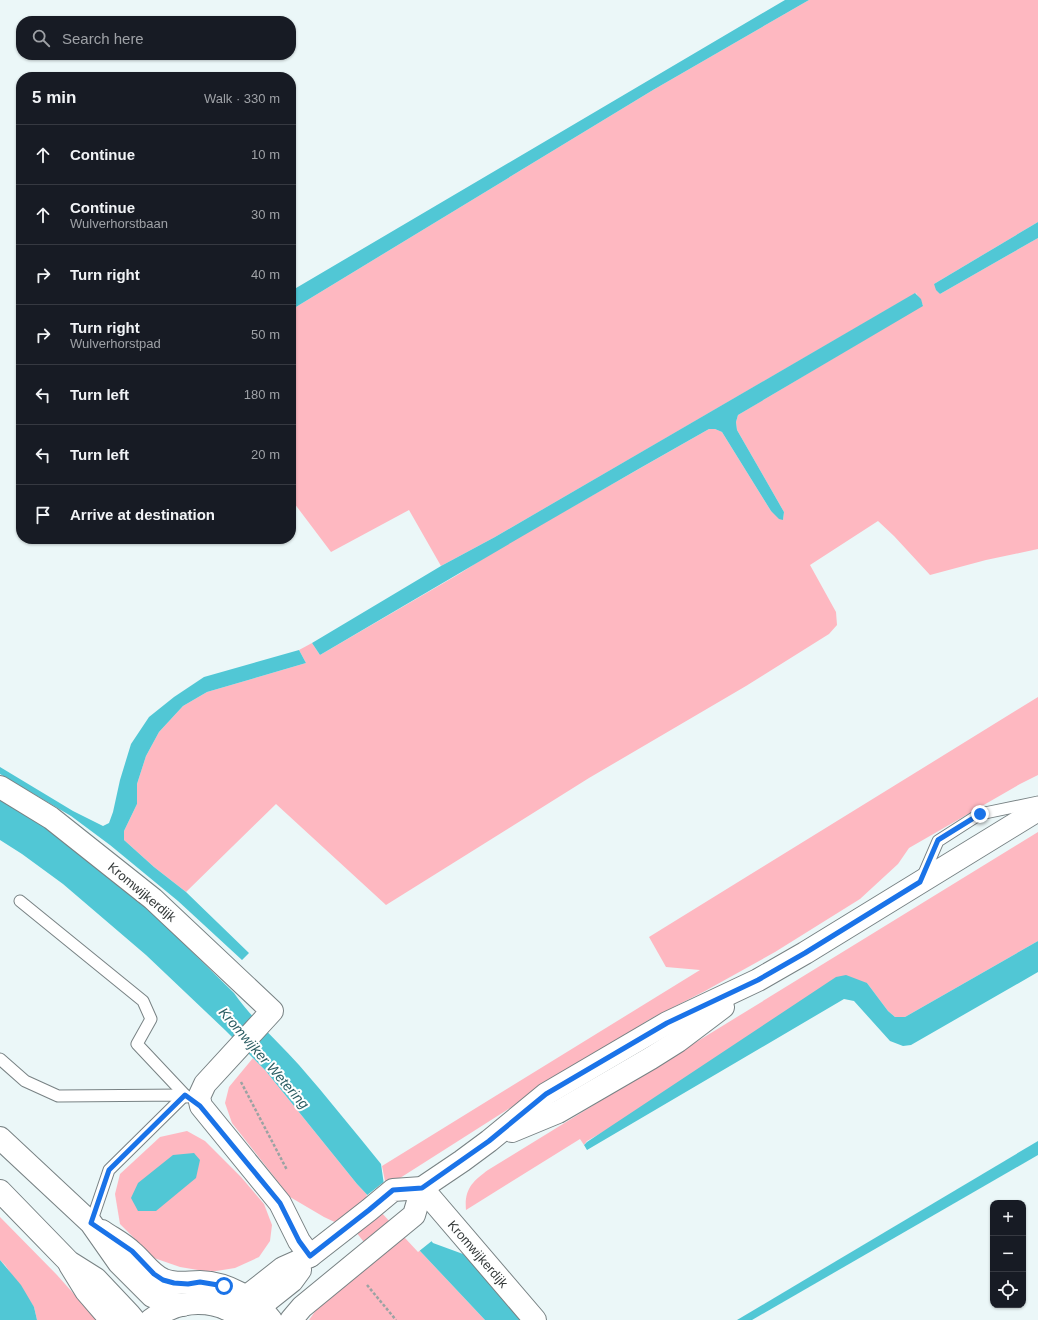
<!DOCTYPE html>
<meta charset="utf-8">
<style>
:root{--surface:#171b24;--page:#20242c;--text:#f1f3f6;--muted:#9ea1a6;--line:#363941}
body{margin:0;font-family:Helvetica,sans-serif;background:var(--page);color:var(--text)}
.controls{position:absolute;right:12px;bottom:12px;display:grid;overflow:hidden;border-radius:8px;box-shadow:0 1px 3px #0004}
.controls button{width:36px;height:36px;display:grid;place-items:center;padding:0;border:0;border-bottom:1px solid var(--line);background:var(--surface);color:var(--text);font:20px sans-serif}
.stop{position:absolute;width:12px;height:12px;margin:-9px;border:3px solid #1a73e8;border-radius:50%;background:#fff}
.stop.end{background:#1a73e8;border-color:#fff;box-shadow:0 1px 4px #0008}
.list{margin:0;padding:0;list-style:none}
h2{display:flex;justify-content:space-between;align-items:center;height:52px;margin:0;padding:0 16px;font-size:17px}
h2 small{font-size:13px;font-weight:400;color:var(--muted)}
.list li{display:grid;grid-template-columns:26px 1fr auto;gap:12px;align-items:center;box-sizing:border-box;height:60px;padding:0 16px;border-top:1px solid var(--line)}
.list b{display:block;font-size:15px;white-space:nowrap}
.list p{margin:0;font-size:13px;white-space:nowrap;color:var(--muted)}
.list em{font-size:13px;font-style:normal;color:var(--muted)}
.icon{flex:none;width:22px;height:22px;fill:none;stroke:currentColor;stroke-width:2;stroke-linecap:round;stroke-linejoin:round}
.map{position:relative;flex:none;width:1038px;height:1320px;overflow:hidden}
.search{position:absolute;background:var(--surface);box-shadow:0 1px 3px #0004;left:16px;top:16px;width:280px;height:44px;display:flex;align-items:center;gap:10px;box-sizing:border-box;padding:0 14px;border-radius:16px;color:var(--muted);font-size:15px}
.panel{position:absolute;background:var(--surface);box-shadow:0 1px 3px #0004;left:16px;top:72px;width:280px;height:472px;border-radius:16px}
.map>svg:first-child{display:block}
.green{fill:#feb8c1}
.water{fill:#51c7d5}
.pier{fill:#ebf7f8}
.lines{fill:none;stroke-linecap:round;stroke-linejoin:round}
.lane-casing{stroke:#788284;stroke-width:13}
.street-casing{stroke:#788284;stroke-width:24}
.secondary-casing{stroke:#788284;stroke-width:24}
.path{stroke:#9aa3a3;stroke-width:2.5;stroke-dasharray:3 2;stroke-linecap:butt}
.lane{stroke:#fff;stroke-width:11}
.street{stroke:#fff;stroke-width:22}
.secondary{stroke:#fff;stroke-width:22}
.route{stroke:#1a73e8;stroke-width:5}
.labels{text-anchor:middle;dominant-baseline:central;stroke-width:4;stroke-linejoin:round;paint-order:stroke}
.street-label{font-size:13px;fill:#333838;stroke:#fff}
.water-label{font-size:14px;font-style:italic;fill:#2a5c62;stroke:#fff}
</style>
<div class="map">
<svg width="1038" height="1320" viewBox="0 0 1038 1320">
<rect width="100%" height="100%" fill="#ebf7f8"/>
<g class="green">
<polygon points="809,0 1038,0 1038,222 934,284 940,294 1038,238 1038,549 986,560 930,575 894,536 878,521 810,565 836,612 837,625 829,634 746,686 589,778 386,905 276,804 186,892 154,867 124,840 124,831 137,804 137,784 146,756 159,732 183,706 207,692 306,663 299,650 312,643 320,655 459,574 500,548 709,429 715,429 722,432 771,511 783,520 784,512 737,430 736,422 738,415 923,305 916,293 495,537 441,566 409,510 331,552 291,499 291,310 653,90"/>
<polygon points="1038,697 1038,775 1020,784 909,848 898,864 860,899 775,952 705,991 650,1019 389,1185 385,1181 382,1166 700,970 666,967 649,937"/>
<path d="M1038 832V941L905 1017H895L888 1011 867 983 587 1141 584 1145 580 1139 466 1210C464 1189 473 1181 488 1170Z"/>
<polygon points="253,1058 265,1070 357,1184 485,1320 309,1320 316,1310 375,1256 356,1232 324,1217 290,1197 232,1123 225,1103 229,1087"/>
<polygon points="187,1131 205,1141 241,1177 264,1204 272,1225 270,1241 259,1257 235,1268 210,1272 180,1267 154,1258 120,1224 115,1194 120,1174 160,1137"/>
<polygon points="0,1217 57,1275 97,1320 37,1320 34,1307 5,1265 0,1260"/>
</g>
<g class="water">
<polygon points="785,0 809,0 653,90 291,310 291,291"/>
<polygon points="1038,222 1038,238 940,294 936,290 934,284"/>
<path d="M915 293 921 299 923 306 738 415 736 422 737 430 784 512 783 520 779 519 771 511 722 432 715 429H709C578 503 449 579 320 655L312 643 441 566 495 537Z"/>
<polygon points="299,650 306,663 207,692 183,706 159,732 146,756 137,784 137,804 124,831 124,840 154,867 186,892 249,953 242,960 178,901 110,845 71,816 0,774 0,767 73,811 103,826 109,823 113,812 120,780 131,744 149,717 174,697 204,677"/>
<path d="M0 796 54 830 117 878 234 993C252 1019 278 1041 299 1065 327 1097 354 1131 381 1164L384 1185 433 1243 463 1254 524 1320H485L357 1184 265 1070 225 1030 146 955 63 884 22 854 0 840Z"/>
<polygon points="1038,941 1038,972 911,1045 903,1046 890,1041 854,1001 844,999 587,1150 584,1145 587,1142 836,977 846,975 867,983 888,1011 895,1017 905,1017"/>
<polygon points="1038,1141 1038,1155 752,1320 737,1320"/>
<polygon points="194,1153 200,1160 196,1178 156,1211 138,1211 131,1198 138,1183 173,1155"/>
<polygon points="0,1260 21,1285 34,1307 37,1320 0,1320"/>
</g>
<polygon class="pier" points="385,1181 385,1184 433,1240 418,1252 366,1196"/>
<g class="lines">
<defs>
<g id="lane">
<polyline points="922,878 938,841 980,814 1038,802"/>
<polyline points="20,901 143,1001 151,1019 137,1044 185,1095 109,1170 91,1223"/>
<polyline points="0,1059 25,1081 58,1096 185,1095 187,1097"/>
</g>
<g id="street">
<polyline points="0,787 51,818 153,899 272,1011 205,1084 199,1097 201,1106 280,1203 299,1241 310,1256"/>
<polyline points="422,1188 535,1320"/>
</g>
<g id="secondary">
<polyline points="512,1131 558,1112 651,1058 678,1041 723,1007"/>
<polyline points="0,1138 91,1223 119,1263 152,1296 168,1303 183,1305"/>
<polyline points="0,1191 69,1262 96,1279 129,1314 134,1320"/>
<path d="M102 1231C112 1238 124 1244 132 1252 143 1261 151 1275 164 1280 176 1285 188 1282 200 1282 228 1283 254 1298 271 1320"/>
<polyline points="70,1265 86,1291 111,1320"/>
<polyline points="225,1308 234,1304 246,1297 283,1268 310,1256 369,1210 393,1190 422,1188 462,1161 489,1141 546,1094 667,1023 758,980 805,953 1038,810"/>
<polyline points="248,1316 292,1281 300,1270"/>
<path d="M151 1320C179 1298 217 1297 244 1320"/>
<polyline points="291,1320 302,1307 414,1215 422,1188"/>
</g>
</defs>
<use href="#lane" class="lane-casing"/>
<use href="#street" class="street-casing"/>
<use href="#secondary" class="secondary-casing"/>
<g class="path">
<polyline points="241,1082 287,1170"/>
<polyline points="367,1285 396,1320"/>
</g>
<use href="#lane" class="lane"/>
<use href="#street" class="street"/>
<use href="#secondary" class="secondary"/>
</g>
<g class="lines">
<polyline class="route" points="224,1286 200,1282 188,1284 174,1283 163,1280 154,1274 132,1251 91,1223 109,1170 185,1095 200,1106 280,1203 299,1241 310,1256 369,1210 393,1190 422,1188 489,1141 546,1094 667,1023 758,980 805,953 920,882 938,840 980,814"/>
</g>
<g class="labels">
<g class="street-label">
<text transform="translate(142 892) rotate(40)">Kromwijkerdijk</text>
<text transform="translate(478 1254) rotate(49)">Kromwijkerdijk</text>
</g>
<g class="water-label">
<text transform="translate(264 1058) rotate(49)">Kromwijker Wetering</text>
</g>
</g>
</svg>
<div class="controls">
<button>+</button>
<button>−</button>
<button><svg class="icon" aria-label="locate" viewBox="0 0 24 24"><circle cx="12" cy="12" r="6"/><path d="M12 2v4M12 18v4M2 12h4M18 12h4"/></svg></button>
</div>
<div class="stop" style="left:224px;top:1286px"></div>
<div class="stop end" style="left:980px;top:814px"></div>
<div class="search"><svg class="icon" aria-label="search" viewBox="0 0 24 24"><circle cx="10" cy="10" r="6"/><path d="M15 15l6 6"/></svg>Search here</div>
<section class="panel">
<h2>5 min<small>Walk · 330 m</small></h2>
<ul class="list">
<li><svg class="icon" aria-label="ahead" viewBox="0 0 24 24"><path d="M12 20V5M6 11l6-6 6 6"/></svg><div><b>Continue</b></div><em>10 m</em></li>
<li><svg class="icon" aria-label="ahead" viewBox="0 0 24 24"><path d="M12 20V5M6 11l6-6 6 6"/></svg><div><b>Continue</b><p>Wulverhorstbaan</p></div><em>30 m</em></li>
<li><svg class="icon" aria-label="right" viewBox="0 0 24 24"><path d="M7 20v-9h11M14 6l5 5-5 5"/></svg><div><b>Turn right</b></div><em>40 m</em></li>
<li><svg class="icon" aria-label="right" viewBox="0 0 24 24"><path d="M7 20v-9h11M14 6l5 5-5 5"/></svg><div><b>Turn right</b><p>Wulverhorstpad</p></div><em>50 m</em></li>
<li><svg class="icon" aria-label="left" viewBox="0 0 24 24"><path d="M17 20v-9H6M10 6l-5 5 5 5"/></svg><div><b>Turn left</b></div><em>180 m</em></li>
<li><svg class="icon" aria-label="left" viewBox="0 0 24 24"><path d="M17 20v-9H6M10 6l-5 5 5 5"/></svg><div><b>Turn left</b></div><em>20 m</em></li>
<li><svg class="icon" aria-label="arrive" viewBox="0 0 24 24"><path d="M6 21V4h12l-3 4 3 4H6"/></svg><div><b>Arrive at destination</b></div></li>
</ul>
</section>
</div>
